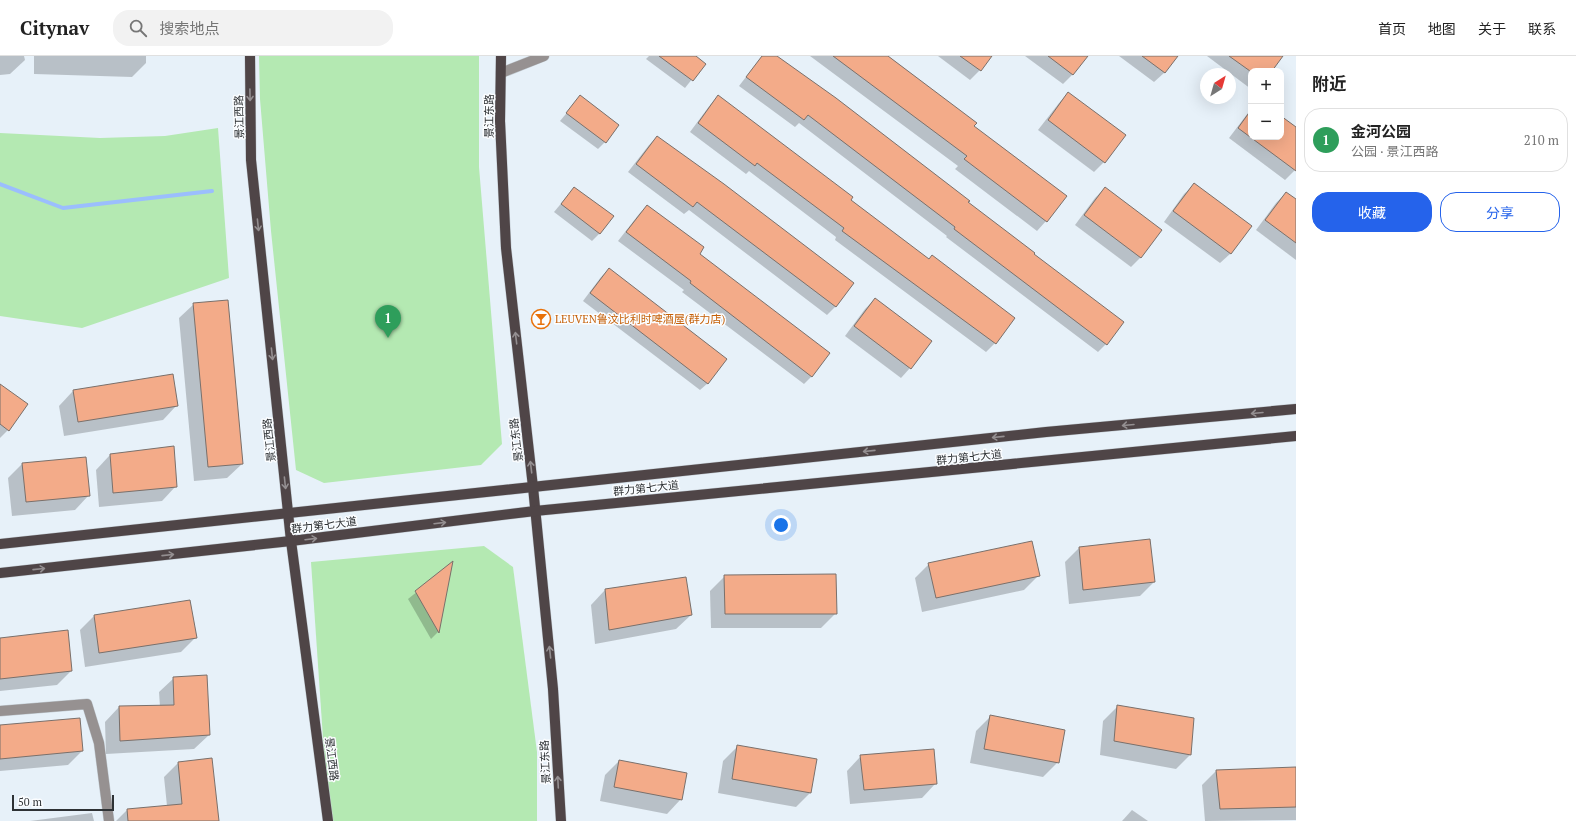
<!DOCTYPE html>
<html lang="zh">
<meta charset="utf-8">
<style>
:root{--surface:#fff;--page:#f2f2f2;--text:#222;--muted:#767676;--line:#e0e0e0;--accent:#2563eb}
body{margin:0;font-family:"PT Serif","Noto Sans SC",serif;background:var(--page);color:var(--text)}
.controls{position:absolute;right:12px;top:12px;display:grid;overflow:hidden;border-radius:8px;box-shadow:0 4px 16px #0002}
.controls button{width:36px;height:36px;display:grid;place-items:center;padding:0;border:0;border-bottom:1px solid var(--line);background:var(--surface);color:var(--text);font:20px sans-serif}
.compass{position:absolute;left:1200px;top:12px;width:36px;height:36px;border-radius:50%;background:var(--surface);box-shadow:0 4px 16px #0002;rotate:37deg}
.scale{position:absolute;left:12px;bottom:10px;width:102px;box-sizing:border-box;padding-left:4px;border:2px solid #2e3235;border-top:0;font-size:11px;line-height:14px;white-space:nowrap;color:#2e3235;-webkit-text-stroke:3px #fbfdff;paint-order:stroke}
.you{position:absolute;left:781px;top:469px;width:14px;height:14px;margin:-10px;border:3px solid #fff;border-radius:50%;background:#1a73e8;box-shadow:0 0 0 6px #1a73e833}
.badge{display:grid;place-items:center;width:26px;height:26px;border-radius:50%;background:var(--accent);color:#fff;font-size:13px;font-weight:700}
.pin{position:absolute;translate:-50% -33px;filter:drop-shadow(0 1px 2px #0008)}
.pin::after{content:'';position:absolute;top:21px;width:14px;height:12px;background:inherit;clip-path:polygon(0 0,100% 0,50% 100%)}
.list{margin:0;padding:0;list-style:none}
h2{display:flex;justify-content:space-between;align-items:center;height:52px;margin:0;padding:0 16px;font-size:17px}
h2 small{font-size:13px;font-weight:400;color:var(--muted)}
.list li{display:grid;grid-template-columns:26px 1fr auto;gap:12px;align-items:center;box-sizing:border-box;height:64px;margin:0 8px 8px;padding:0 8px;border:1px solid var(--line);border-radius:16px}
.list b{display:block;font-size:15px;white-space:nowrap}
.list p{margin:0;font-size:13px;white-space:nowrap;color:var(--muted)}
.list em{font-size:13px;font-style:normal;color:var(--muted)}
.actions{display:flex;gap:8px;padding:12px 16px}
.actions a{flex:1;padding:9px 0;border:1px solid var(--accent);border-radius:16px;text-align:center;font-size:14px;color:var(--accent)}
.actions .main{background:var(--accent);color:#fff}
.icon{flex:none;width:22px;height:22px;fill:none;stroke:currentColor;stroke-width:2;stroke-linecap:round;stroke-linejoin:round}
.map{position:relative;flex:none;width:1296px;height:765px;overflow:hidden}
header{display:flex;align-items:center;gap:24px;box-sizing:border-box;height:56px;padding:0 20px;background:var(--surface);border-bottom:1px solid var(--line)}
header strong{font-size:19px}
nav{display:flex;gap:22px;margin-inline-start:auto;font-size:14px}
.search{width:280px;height:36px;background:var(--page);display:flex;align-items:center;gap:10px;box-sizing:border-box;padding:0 14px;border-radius:16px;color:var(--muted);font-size:15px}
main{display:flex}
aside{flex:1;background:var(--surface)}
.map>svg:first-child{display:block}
.green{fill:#b4e9b2}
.shadow{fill:#0003}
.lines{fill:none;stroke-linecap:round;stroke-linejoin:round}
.stream{stroke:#9bbefd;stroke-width:4}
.building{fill:#f3ab89;stroke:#7a706b}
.minor-casing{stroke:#c2cbd2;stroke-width:11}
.major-casing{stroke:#c2cbd2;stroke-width:11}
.minor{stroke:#969191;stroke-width:10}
.major{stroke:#4f4547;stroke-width:10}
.oneway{stroke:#948f91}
.labels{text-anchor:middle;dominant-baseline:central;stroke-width:3;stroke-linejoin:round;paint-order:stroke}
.street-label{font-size:11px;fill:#2e3235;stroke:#fbfdff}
.food-label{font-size:11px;fill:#c56008;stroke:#fbfdff;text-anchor:start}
</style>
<header>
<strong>Citynav</strong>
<div class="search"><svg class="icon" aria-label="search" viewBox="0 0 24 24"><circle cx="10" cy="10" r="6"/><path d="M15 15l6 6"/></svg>搜索地点</div>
<nav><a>首页</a><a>地图</a><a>关于</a><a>联系</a></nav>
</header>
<main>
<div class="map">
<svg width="1296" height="765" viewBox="0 0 1296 765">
<rect width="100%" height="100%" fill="#e7f1f9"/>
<g class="green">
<polygon points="259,0 479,0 479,111 502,388 481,409 324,427 296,414 271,175 260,43"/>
<polygon points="218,72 229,222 82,272 0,260 0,77 100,82 165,80"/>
<polygon points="484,490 513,511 537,696 537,765 332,765 327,741 311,506"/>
</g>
<g class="shadow">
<polygon points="0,0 24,0 25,4 10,18 0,19"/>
<polygon points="34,0 146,0 146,7 132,21 34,18"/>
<polygon points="649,0 694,0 704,8 685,32 646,3"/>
<polygon points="762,0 776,0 1033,198 1106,288 1098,296 946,181 947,180 799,67 795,71 739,30"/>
<polygon points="810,0 888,0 976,67 973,70 1046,165 1037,175 955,113 958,110"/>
<polygon points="938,0 991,0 980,14 970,24"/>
<polygon points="1025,0 1086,0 1073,18 1063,28"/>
<polygon points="1119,0 1177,0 1164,17 1154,26"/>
<polygon points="1207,0 1282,0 1271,15 1251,15 1251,33"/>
<polygon points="1068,37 1125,79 1104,106 1094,116 1038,74 1059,47"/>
<polygon points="718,40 850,144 929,204 1014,262 995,287 986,296 835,184 836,181 749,115 746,118 690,76 710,49"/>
<polygon points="580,41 605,86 598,93 560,65"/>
<polygon points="1251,53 1251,81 1281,81 1281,61 1296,73 1296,113 1285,124 1229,82"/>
<polygon points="657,81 853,228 835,251 827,259 689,154 684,158 628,116 649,89"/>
<polygon points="1194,129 1250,170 1230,198 1220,207 1164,166 1184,138"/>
<polygon points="574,132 600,177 592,185 554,156"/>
<polygon points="1105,132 1141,201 1131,211 1075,169 1095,142"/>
<polygon points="1286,137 1296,145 1296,204 1256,174 1276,147"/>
<polygon points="647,150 698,198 812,320 804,328 682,236 684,234 618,185 639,158"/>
<polygon points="609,213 708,327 700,334 583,245 601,221"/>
<polygon points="875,243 910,312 901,322 845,280 865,253"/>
<polygon points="194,248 242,408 227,422 194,425 179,262"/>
<polygon points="0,329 8,374 0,382"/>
<polygon points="73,335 177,349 163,364 64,380 59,350"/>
<polygon points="110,399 176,430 162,445 99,451 96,414"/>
<polygon points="22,408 89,439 75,454 12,460 8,422"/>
<polygon points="1079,492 1154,526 1140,540 1069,548 1065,506"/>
<polygon points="452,508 438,576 431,583 408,543"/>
<polygon points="929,508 1038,520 1024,534 922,556 915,522"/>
<polygon points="725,520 836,557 821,572 711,572 710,535"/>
<polygon points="605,534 691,559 676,573 595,588 591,549"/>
<polygon points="190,545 195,582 181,596 85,611 80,574 94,560"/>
<polygon points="0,583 71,615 57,629 0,635"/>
<polygon points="174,622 209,679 194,693 106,698 105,666 119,651 160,651 159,636"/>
<polygon points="1117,651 1190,699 1176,713 1100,699 1103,665"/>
<polygon points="991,660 1058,706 1043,721 970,707 976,675"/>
<polygon points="0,670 82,695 68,709 0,715"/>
<polygon points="738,690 810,737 796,751 718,737 723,705"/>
<polygon points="861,700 936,727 922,742 850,748 847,715"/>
<polygon points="211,703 217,765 116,765 127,754 167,750 164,721 178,707"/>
<polygon points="619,705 681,743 667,758 600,745 605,719"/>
<polygon points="1296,712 1296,764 1205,765 1202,729 1216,715"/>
<polygon points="1132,754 1148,765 1122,765"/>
<polygon points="92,757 94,765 30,765"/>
</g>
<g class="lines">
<polyline class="stream" points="0,128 63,152 212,135"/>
</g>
<g class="building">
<polygon points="659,0 696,0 706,8 693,25"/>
<polygon points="762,0 777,0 836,42 970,145 968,146 1035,197 1034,198 1124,266 1107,289 954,173 955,171 808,59 804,64 746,21"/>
<polygon points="833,0 888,0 977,67 974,70 1067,140 1047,166 964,103 967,100"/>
<polygon points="960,0 992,0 981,15"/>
<polygon points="1048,0 1088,0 1073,19"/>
<polygon points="1142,0 1178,0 1165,17"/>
<polygon points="1229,0 1283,0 1272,15 1250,15"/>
<polygon points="1068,36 1126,79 1105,107 1048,64"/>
<polygon points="580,39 619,69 606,87 566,57"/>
<polygon points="718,39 853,141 851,144 929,203 932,199 1015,262 996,288 842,175 844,172 757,107 755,110 698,67"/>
<polygon points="1251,54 1251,81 1281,81 1281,60 1296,71 1296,115 1238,72"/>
<polygon points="657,80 724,128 854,227 836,251 697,146 693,151 636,108"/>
<polygon points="1194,127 1252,170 1231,198 1173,155"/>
<polygon points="574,131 614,160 600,178 561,148"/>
<polygon points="1105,131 1162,174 1141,202 1084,159"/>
<polygon points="1286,136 1296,143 1296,187 1265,164"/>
<polygon points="647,149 704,191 700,198 830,297 812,321 690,227 691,225 626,176"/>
<polygon points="609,212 727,303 708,328 590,237"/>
<polygon points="875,242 932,285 911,313 854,270"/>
<polygon points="228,244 243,408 208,411 193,247"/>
<polygon points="173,318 178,350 78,366 73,334"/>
<polygon points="0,328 28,348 9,375 0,368"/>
<polygon points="174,390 177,431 113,437 110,398"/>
<polygon points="86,401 90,440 26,446 22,407"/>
<polygon points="1150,483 1155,526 1083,534 1079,491"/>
<polygon points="1032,485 1040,520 936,542 928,507"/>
<polygon points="453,505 439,577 415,535"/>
<polygon points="836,518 837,558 725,558 724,519"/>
<polygon points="686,521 692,559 609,574 605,533"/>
<polygon points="190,544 197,582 99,597 94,559"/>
<polygon points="68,574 72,615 0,623 0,582"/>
<polygon points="207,619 210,679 120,685 119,650 174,649 173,621"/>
<polygon points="1117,649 1194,662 1191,699 1114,685"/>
<polygon points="990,659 1065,674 1059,707 984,693"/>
<polygon points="80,662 83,695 0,703 0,669"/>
<polygon points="737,689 817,703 811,737 732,723"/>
<polygon points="934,693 937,728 864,734 860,699"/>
<polygon points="212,702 219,765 128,765 127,753 182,748 178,706"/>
<polygon points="619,704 687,717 682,744 614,731"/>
<polygon points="1296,711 1296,751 1220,753 1216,714"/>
</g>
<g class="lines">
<defs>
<g id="minor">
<polyline points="501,17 544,0"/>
<polyline points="0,655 87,648 99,687 109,765"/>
</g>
<g id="major">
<polyline points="250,0 251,104 291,485 328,765"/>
<polyline points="501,0 500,65 506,192 533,431 553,633 561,765"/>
<polyline points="0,488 1046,376 1296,353"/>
<polyline points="0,517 291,485 535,455 1296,380"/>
</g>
</defs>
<use href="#minor" class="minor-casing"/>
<use href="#major" class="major-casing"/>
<use href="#minor" class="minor"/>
<use href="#major" class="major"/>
</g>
<defs><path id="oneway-shaft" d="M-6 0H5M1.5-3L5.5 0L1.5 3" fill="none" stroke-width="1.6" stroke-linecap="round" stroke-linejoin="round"/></defs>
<g class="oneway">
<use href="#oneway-shaft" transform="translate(250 39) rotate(89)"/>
<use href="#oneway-shaft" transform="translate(258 169) rotate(84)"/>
<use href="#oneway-shaft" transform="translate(516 282) rotate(-97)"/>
<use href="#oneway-shaft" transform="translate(272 298) rotate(84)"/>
<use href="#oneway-shaft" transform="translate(1257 357) rotate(175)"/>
<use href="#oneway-shaft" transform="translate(1128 369) rotate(175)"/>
<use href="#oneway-shaft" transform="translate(998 381) rotate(174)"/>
<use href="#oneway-shaft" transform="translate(869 395) rotate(174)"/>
<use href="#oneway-shaft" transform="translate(531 411) rotate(-97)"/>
<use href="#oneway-shaft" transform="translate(285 427) rotate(84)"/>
<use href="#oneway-shaft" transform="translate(440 467) rotate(-7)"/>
<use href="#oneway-shaft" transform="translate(311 483) rotate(-7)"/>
<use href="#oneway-shaft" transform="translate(168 499) rotate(-6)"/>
<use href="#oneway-shaft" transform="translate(39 513) rotate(-6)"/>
<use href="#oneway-shaft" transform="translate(550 596) rotate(-96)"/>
<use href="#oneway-shaft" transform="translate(558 726) rotate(-93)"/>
</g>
<defs>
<symbol id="bar-ring" viewBox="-11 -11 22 22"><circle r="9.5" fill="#fbfdff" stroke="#e8710a" stroke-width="1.5"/><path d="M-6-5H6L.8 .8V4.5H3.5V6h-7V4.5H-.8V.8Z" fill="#e8710a"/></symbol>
</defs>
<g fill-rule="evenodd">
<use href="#bar-ring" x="530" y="252" width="22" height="22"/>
</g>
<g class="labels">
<g class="street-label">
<text transform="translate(489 60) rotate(-90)">景江东路</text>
<text transform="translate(239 61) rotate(-91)">景江西路</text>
<text transform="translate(269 384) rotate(-96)">景江西路</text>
<text transform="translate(516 384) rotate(-97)">景江东路</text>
<text transform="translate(969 401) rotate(-6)">群力第七大道</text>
<text transform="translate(646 432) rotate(-6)">群力第七大道</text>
<text transform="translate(324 469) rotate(-7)">群力第七大道</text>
<text transform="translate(332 703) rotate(83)">景江西路</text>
<text transform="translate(545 706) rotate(-93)">景江东路</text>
</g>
<g class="food-label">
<text x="555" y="263">LEUVEN鲁汶比利时啤酒屋(群力店)</text>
</g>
</g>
</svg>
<div class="controls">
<button>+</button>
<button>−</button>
</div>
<svg class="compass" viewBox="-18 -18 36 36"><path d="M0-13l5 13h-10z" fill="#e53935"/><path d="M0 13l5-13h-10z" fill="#767676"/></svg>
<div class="scale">50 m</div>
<div class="you"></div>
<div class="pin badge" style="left:388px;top:282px;background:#2e9e5b">1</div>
</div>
<aside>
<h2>附近<small></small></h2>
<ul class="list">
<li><span class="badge" style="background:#2e9e5b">1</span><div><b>金河公园</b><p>公园 · 景江西路</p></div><em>210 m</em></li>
</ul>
<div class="actions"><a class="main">收藏</a><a>分享</a></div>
</aside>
</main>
